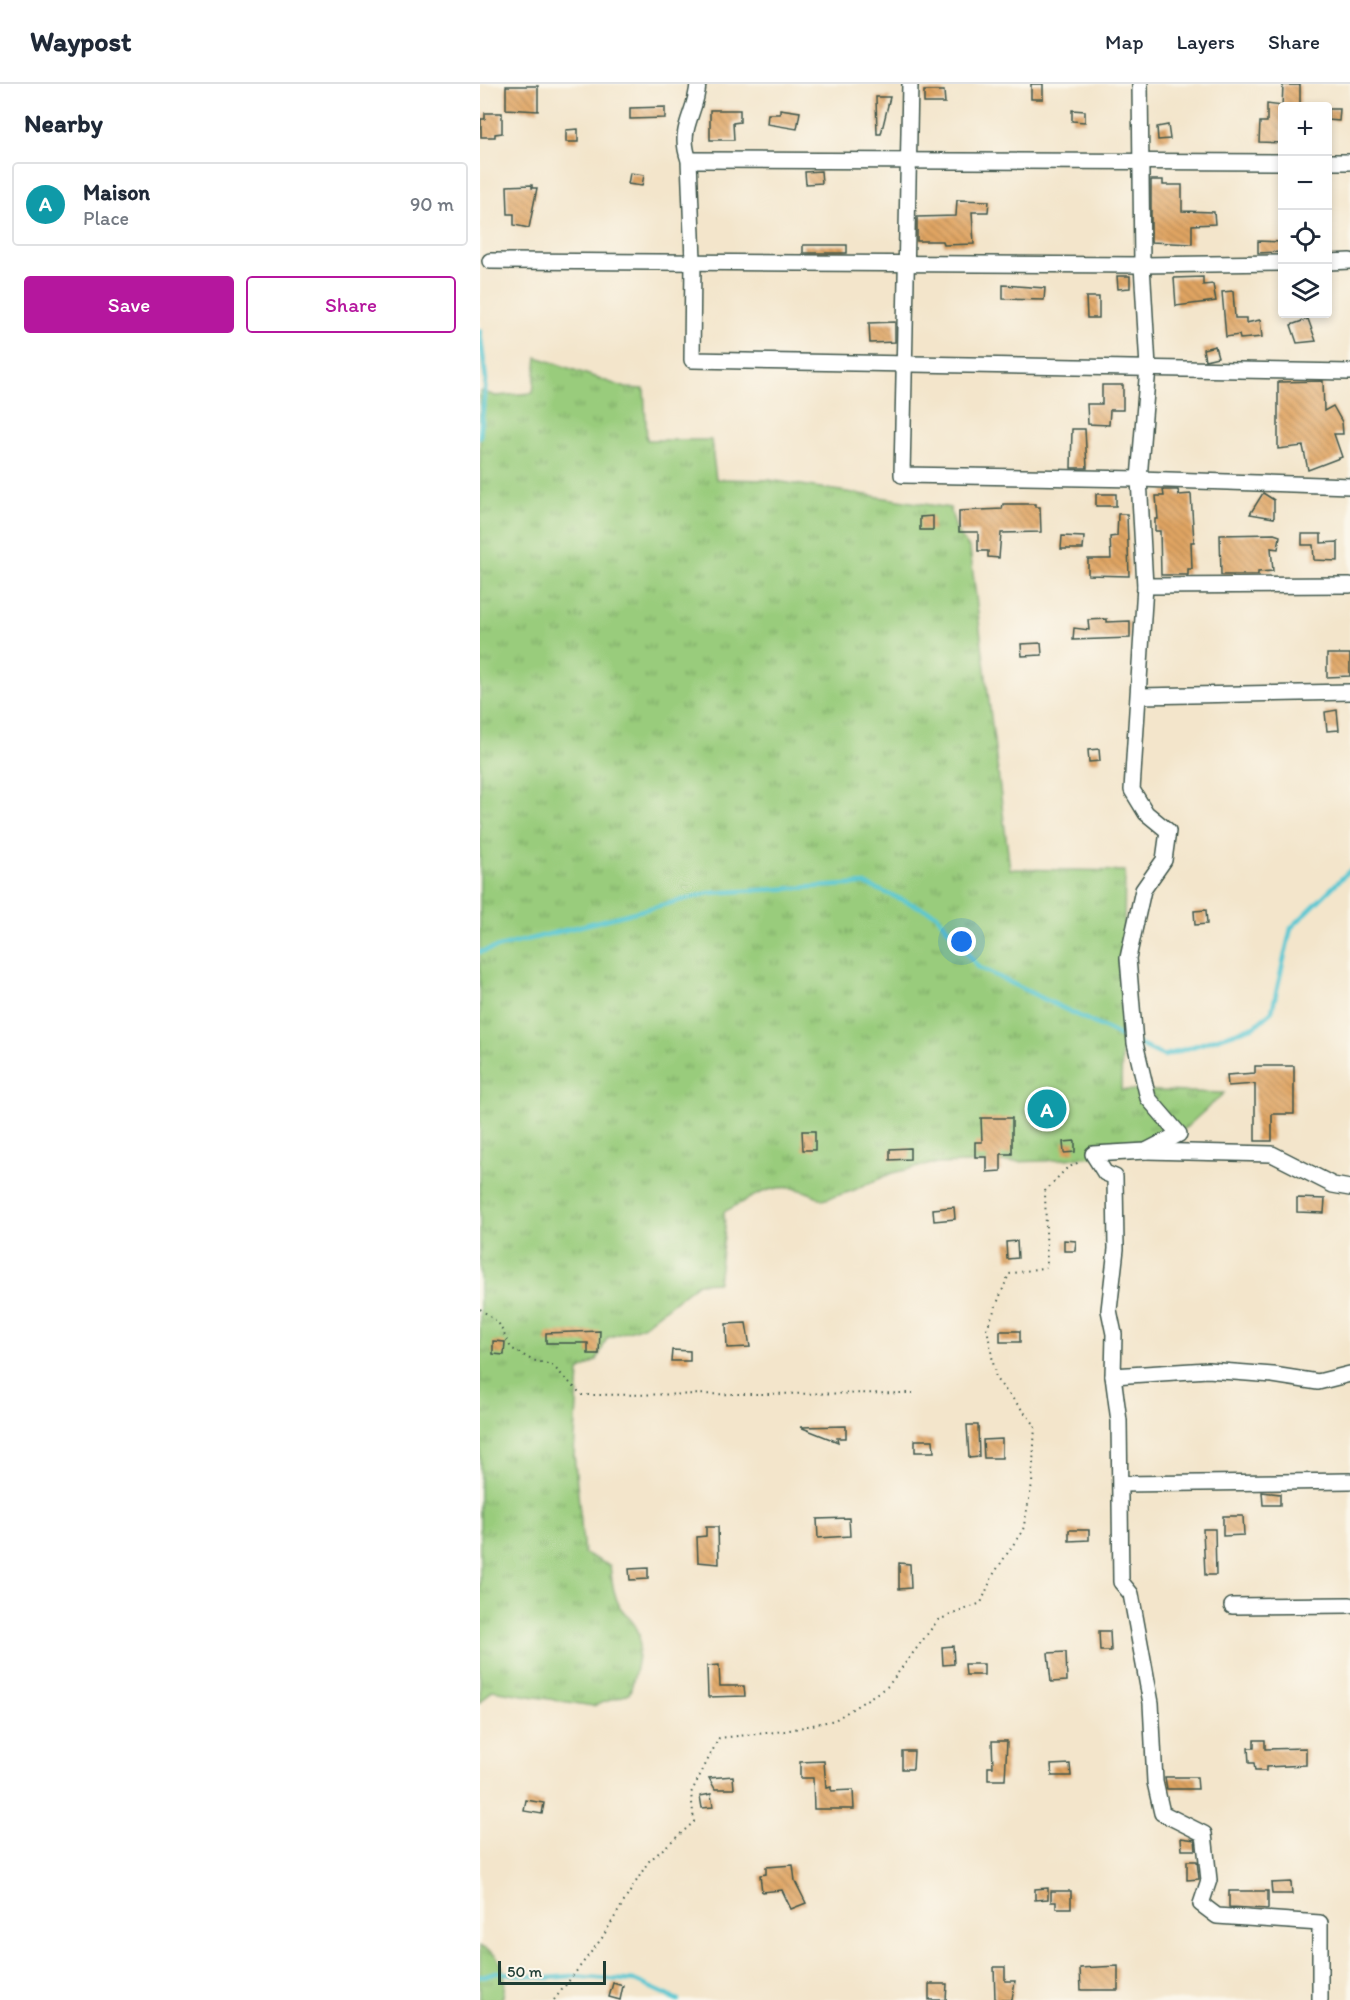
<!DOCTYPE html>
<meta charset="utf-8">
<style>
:root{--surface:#fff;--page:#f6f6f7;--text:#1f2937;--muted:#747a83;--line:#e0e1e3;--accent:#b5179e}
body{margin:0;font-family:Itim,sans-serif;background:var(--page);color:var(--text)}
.controls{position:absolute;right:18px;top:18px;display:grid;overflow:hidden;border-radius:6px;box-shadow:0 3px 9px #0003}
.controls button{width:54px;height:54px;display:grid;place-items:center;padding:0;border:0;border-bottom:2px solid var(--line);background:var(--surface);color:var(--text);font:30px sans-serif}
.scale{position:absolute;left:18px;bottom:15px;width:108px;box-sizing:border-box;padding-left:6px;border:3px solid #1f3d34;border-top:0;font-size:16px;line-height:21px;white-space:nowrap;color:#1f3d34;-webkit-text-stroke:4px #fbf7ec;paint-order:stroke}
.you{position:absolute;left:482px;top:858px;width:21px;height:21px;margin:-15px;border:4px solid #fff;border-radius:50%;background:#1a73e8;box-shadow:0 0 0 9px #1a73e833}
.badge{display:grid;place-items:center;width:39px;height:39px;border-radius:50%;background:var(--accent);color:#fff;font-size:20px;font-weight:700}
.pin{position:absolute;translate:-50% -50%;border:3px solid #fff;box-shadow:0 2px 6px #0006}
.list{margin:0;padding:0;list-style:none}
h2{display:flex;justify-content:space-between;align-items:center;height:78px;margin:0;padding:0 24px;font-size:26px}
h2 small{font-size:20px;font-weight:400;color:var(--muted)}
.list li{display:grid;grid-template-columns:39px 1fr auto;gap:18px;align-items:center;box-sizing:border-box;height:84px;margin:0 12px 12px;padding:0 12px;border:2px solid var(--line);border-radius:6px}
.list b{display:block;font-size:22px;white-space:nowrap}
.list p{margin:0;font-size:20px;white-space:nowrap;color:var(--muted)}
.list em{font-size:20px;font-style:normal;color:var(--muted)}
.actions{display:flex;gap:12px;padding:18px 24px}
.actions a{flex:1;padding:14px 0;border:2px solid var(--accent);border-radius:6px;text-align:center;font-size:21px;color:var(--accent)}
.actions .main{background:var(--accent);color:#fff}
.icon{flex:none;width:33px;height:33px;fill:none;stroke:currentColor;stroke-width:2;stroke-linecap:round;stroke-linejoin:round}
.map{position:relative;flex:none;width:870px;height:1916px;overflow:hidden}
header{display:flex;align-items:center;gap:36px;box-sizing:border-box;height:84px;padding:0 30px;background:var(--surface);border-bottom:2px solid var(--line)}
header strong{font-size:28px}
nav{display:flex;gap:33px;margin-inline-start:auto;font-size:21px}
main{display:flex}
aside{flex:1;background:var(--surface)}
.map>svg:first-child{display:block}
.grass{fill:url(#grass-tufts);stroke:#5c8458;stroke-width:1.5}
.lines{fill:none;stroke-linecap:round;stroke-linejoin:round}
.stream{stroke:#5ac7d2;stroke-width:4.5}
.building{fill:url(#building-back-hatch)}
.minor-casing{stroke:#3f564b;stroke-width:18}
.path{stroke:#3f564b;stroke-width:2;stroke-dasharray:1.5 4.5;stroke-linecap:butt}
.minor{stroke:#fff;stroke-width:15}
</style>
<header>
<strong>Waypost</strong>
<nav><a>Map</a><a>Layers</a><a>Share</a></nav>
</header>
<main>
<aside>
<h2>Nearby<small></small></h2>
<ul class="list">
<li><span class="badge" style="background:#0f9aa8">A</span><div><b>Maison</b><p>Place</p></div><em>90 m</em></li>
</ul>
<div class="actions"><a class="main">Save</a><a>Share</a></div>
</aside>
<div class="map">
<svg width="870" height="1916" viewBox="0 0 870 1916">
<defs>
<pattern id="grass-tufts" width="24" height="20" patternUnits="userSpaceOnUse" patternTransform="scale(1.5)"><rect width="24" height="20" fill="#99cc7c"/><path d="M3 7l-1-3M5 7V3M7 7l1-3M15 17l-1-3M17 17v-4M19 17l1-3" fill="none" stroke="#7ca766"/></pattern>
<pattern id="building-back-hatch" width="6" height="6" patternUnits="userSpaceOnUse" patternTransform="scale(1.5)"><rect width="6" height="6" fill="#e0a462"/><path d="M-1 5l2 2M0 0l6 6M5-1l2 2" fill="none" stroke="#b58752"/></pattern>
</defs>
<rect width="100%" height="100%" fill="#fbf7ec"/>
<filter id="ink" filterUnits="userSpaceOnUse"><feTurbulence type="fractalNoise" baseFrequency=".0167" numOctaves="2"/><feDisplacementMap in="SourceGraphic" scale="12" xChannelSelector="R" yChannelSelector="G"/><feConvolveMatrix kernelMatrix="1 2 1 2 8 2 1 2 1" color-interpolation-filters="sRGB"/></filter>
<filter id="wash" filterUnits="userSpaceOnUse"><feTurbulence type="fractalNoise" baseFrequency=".008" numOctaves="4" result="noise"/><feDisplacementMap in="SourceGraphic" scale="24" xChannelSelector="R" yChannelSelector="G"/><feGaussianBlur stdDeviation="1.35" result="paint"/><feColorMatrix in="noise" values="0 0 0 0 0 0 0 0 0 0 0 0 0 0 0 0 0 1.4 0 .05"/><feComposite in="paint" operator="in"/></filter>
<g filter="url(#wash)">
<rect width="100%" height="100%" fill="#f3e5cb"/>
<g class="grass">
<path d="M57 273 146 304 164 305 167 356H231L236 395 289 396 470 424 477 448 490 465 530 785 645 787 641 1006 744 1009 699 1050 666 1067 565 1077 451 1080 412 1089 372 1107 343 1116C302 1091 282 1108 244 1128L245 1144 238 1198 218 1199 163 1242 127 1254 117 1276 99 1287 94 1370 104 1469 130 1482C132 1496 133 1510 140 1523 146 1532 156 1538 159 1550 161 1563 154 1598 149 1610L113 1622 12 1606 0 1619V307L16 312 53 309Z"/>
<path d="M0 1863C25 1870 28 1895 22 1916H0Z"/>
</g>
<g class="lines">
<g class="stream">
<polyline points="0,247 6,296 0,353"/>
<polyline points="0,868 229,809 385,800 456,830 498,883 651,957"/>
<polyline points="658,960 684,972 775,942 792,927 811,844 870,786"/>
<polyline points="0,1893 16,1888 68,1894 92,1892 156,1897 198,1916"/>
</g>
</g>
<g id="blocks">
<g class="building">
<rect x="551" y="0" width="12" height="15"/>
<polygon points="803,1 820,1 820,22 802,22 802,59 779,58 780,38 787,38 787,20 802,22"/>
<polygon points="26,2 58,2 58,27 26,25"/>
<polygon points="444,7 464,7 465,19 444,19"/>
<polygon points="396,13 410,13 401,50 397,50"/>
<polygon points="185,23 185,34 150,35 150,24"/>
<polygon points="300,25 320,28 317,45 287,40 288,30 300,30"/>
<polygon points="848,25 860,25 859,37 848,36"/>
<polygon points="230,26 260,26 260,38 253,39 254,56 230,56"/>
<polygon points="592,26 605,27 605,38 592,37"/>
<polygon points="5,29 22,29 22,49 15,50 15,53 1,53 1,35 5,35"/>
<polygon points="688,41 690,55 678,56 677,43"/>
<polygon points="98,45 98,58 86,58 86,46"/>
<polygon points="341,87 342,99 326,100 325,88"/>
<polygon points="150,89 164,91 162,102 148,100"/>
<polygon points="671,96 683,96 683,101 702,101 702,127 734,128 735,140 712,141 712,160 671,158"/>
<polygon points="52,101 52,104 57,104 49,144 34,141 34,130 28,130 27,102"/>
<polygon points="477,116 509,117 508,128 492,128 494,160 464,161 463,157 437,157 437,133 476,132"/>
<polygon points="778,157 802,158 802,168 778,169"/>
<rect x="323" y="161" width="44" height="8"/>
<polygon points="637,192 650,192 650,204 638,205"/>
<polygon points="723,193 723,201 733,200 736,217 696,222 694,194"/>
<polygon points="523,201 565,204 564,216 523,215"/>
<polygon points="753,207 755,234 766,234 766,239 780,236 782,253 760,255 759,251 746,253 742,208"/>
<polygon points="606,213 619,213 619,234 607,234"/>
<polygon points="828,235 836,257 817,259 811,241"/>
<polygon points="415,238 415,258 390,259 389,239"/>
<polygon points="735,262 738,273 725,276 723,265"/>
<polygon points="843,297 844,327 853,322 862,338 863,350 854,350 862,373 828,386 823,362 798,365 798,298"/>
<polygon points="622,301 643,301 643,326 630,326 629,341 608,340 607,320 622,320"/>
<polygon points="592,345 605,345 607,384 591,384"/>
<polygon points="683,406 698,406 699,411 711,410 714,458 711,458 712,485 708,485 708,491 681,491 680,447 675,447 675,435 678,435 676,412 684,412"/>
<polygon points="783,409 794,416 794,434 770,430"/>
<rect x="616" y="410" width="20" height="12"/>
<polygon points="523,420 555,420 555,423 560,423 561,448 521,449 519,474 508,473 508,467 498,467 498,448 479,448 479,427 522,425"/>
<polygon points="638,430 647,430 649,492 608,491 608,475 631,475 630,453 637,452"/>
<polygon points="453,432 453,446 440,446 440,433"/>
<polygon points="794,450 800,452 798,465 791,464 793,487 778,488 778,491 741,491 740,451"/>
<polygon points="822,450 841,450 841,459 858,458 858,477 834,476 833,461 822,461"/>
<polygon points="582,452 604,453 603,465 581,465"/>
<polygon points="627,535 627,538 650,537 650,554 593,556 594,544 609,546 608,536"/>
<polygon points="561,559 562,571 542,572 541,560"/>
<polygon points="847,570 870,570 870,592 847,593"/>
<polygon points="857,626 859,646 847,647 845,628"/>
<polygon points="619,665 620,677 609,678 608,666"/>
<polygon points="726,826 727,840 715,841 714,827"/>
<polygon points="775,982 814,982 814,1030 792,1030 792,1057 775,1057 775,1000 748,1002 747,991 775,989"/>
<polygon points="579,1016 580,1031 554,1033 553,1018"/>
<polygon points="501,1034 532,1034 532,1070 521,1070 521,1087 507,1088 507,1073 495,1073 495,1058 502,1058"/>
<polygon points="322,1047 335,1047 335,1066 323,1066"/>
<polygon points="595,1057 595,1068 584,1069 583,1058"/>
<polygon points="430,1064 430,1075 410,1076 410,1065"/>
<polygon points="817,1114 845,1115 844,1129 817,1128"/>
<polygon points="474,1123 475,1135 454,1137 453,1125"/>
<polygon points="584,1156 596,1157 595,1167 584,1167"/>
<polygon points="537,1157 538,1174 527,1175 526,1158"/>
<polygon points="266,1239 270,1263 247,1264 246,1240"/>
<polygon points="120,1247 119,1270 108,1270 108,1259 66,1259 66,1249"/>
<rect x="520" y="1247" width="20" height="11"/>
<polygon points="13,1257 25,1258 24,1271 13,1270"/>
<polygon points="192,1266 210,1267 210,1277 191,1277"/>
<polygon points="487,1341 498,1341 499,1373 489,1374"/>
<polygon points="366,1342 366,1354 357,1354 358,1358 320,1343"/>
<polygon points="522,1355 522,1374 504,1374 503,1356"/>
<polygon points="435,1356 453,1356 454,1368 435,1368"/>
<polygon points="782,1408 800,1410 800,1421 783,1421"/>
<polygon points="743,1432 763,1432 764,1451 743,1452"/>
<polygon points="369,1434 370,1452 338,1454 337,1435"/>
<polygon points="226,1443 238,1443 239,1480 218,1478 217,1453 226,1452"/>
<polygon points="723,1445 735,1445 736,1491 725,1491"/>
<polygon points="589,1446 609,1446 609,1456 589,1457"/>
<polygon points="419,1479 430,1480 431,1504 419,1505"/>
<polygon points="168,1484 168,1495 150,1496 149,1485"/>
<polygon points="619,1547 630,1547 631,1567 620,1567"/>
<polygon points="473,1562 474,1580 463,1581 462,1563"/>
<polygon points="586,1568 587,1597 571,1598 568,1569"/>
<polygon points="485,1580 504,1580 504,1591 486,1591"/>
<polygon points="239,1581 240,1602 264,1602 265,1612 228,1613 227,1582"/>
<polygon points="774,1656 785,1656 785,1665 826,1664 826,1681 786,1683 786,1687 775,1687 774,1679 769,1679 768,1664 774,1664"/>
<polygon points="512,1657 527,1657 525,1696 508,1696 508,1683 513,1683"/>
<polygon points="422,1667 434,1667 433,1685 422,1685"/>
<polygon points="344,1677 346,1704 351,1703 351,1707 373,1706 374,1725 334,1725 333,1694 320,1694 320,1678"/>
<polygon points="590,1680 591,1692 572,1692 571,1681"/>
<polygon points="253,1692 254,1705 235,1705 229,1694"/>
<polygon points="685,1693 717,1693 718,1705 687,1705"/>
<polygon points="231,1710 233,1723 222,1724 220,1712"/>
<polygon points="46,1716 64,1719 62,1730 44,1727"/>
<polygon points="701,1754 715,1756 716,1766 702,1766"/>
<polygon points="707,1777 717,1777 719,1795 707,1796"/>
<polygon points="313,1781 315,1797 326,1819 311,1825 302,1806 282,1808 280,1791 286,1790 286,1783"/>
<polygon points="811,1798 812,1810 792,1810 791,1799"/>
<polygon points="568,1804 568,1815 555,1816 555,1805"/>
<polygon points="571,1807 591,1807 591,1824 576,1824 576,1818 571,1818"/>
<polygon points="749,1807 788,1807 788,1825 749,1823"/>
<polygon points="638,1882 638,1906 601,1906 600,1884"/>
<polygon points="514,1883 525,1883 525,1897 535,1897 532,1916 515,1916"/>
<polygon points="133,1899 143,1902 140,1916 129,1913"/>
<polygon points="449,1900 467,1900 466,1916 449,1916"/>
</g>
</g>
</g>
<g filter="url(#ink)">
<use href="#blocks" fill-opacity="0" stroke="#3f564b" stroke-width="1.5"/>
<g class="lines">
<defs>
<g id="minor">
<path d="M218 0C216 31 197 44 209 76L213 176 212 276 870 288"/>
<polyline points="430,0 422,391 659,395 870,402"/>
<polyline points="660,0 662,181 668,283 659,395 665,502 652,706 666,729 688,747 684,776 663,806 648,874 655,959 668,1014 699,1050 666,1067 613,1070 625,1089 635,1093 636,1165 629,1226 634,1250 633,1292 639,1337 641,1498 651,1510 671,1619 675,1698 682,1729 724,1750 729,1796 721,1820 737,1832 840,1839 840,1916"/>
<polyline points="209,76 802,78"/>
<polyline points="848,78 870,78"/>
<polyline points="10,177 662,181 802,179"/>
<polyline points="848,178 870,177"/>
<polyline points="665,502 870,501"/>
<polyline points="660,612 870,608"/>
<polyline points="666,1067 792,1070 853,1101 870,1104"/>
<polyline points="633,1292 728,1286 793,1291 838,1298 870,1290"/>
<polyline points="641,1400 870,1397"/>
<polyline points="752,1522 870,1521"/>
</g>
</defs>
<use href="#minor" class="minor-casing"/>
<g class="path">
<polyline points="0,1225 18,1238 31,1264 52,1276 72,1281 102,1311 437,1309"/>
<polyline points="74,1916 122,1854 168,1778 214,1738 211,1709 239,1654 305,1647 355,1636 408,1602 458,1536 501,1519 513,1491 543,1446 552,1400 555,1341 516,1295 507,1244 529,1190 567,1183 565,1107 586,1085 599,1078"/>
</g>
<use href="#minor" class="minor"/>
</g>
</g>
</svg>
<div class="controls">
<button>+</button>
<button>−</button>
<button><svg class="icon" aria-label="locate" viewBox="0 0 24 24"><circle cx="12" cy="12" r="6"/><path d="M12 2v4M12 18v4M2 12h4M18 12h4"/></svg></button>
<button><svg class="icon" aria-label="layers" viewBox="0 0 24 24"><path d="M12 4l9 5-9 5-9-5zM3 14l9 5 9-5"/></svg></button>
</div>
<div class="scale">50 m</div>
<div class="you"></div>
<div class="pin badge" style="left:567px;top:1025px;background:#0f9aa8">A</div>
</div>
</main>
